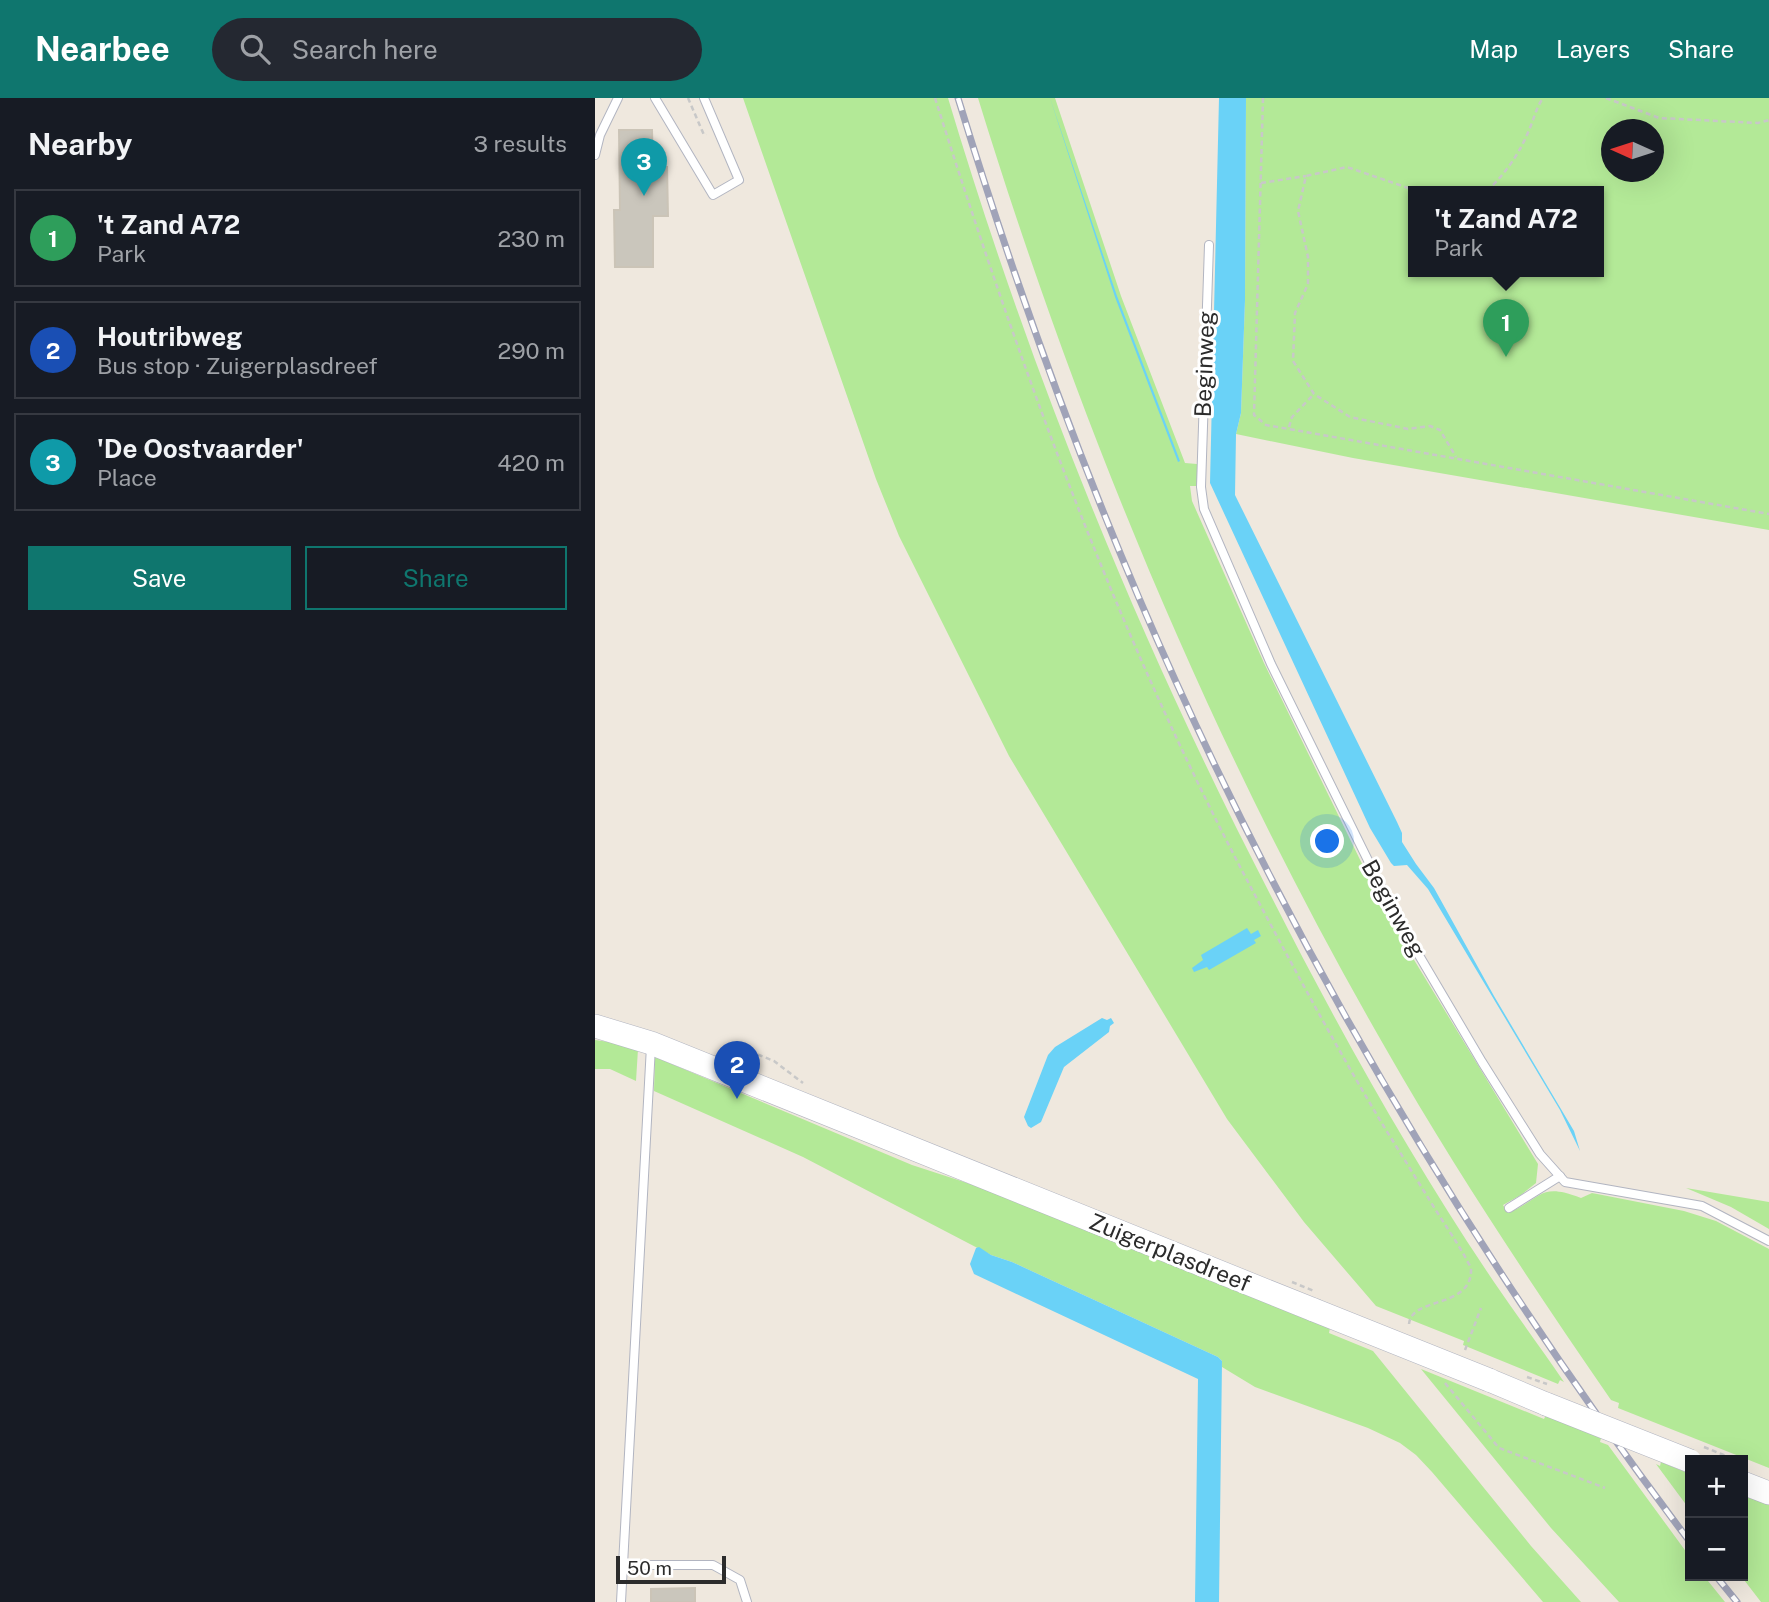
<!DOCTYPE html>
<meta charset="utf-8">
<style>
:root{--surface:#171b24;--page:#242831;--text:#f1f3f6;--muted:#9ea1a6;--line:#363941;--accent:#0f766e}
body{margin:0;font-family:"Public Sans",sans-serif;background:var(--page);color:var(--text)}
.controls{position:absolute;right:21px;bottom:21px;display:grid;overflow:hidden;border-radius:0px;box-shadow:0 7px 28px #0002}
.controls button{width:63px;height:63px;display:grid;place-items:center;padding:0;border:0;border-bottom:2px solid var(--line);background:var(--surface);color:var(--text);font:35px sans-serif}
.compass{position:absolute;left:1006px;top:21px;width:63px;height:63px;border-radius:50%;background:var(--surface);box-shadow:0 7px 28px #0002;rotate:273deg}
.scale{position:absolute;left:21px;bottom:18px;width:110px;box-sizing:border-box;padding-left:7px;border:4px solid #2c2c2c;border-top:0;font-size:19px;line-height:24px;white-space:nowrap;color:#2c2c2c;-webkit-text-stroke:5px #fff;paint-order:stroke}
.you{position:absolute;left:733px;top:744px;width:24px;height:24px;margin:-18px;border:5px solid #fff;border-radius:50%;background:#1a73e8;box-shadow:0 0 0 10px #1a73e833}
.badge{display:grid;place-items:center;width:46px;height:46px;border-radius:50%;background:var(--accent);color:#fff;font-size:23px;font-weight:700}
.pin{position:absolute;translate:-50% -58px;filter:drop-shadow(0 2px 4px #0008)}
.pin::after{content:'';position:absolute;top:37px;width:24px;height:21px;background:inherit;clip-path:polygon(0 0,100% 0,50% 100%)}
.popup{position:absolute;left:813px;top:88px;width:196px;height:91px;box-sizing:border-box;display:grid;place-content:center;border-radius:0px;background:var(--surface);filter:drop-shadow(0 2px 5px #0005);font-size:23px;white-space:nowrap;color:var(--muted)}
.popup b{font-size:26px;color:var(--text)}
.popup::after{content:'';position:absolute;left:50%;top:100%;margin-left:-14px;border:14px solid transparent;border-top-color:var(--surface)}
.list{margin:0;padding:0;list-style:none}
h2{display:flex;justify-content:space-between;align-items:center;height:91px;margin:0;padding:0 28px;font-size:30px}
h2 small{font-size:23px;font-weight:400;color:var(--muted)}
.list li{display:grid;grid-template-columns:46px 1fr auto;gap:21px;align-items:center;box-sizing:border-box;height:98px;margin:0 14px 14px;padding:0 14px;border:2px solid var(--line);border-radius:0px}
.list b{display:block;font-size:26px;white-space:nowrap}
.list p{margin:0;font-size:23px;white-space:nowrap;color:var(--muted)}
.list em{font-size:23px;font-style:normal;color:var(--muted)}
.actions{display:flex;gap:14px;padding:21px 28px}
.actions a{flex:1;padding:16px 0;border:2px solid var(--accent);border-radius:0px;text-align:center;font-size:24px;color:var(--accent)}
.actions .main{background:var(--accent);color:#fff}
.icon{flex:none;width:38px;height:38px;fill:none;stroke:currentColor;stroke-width:2;stroke-linecap:round;stroke-linejoin:round}
.map{position:relative;flex:none;width:1174px;height:1504px;overflow:hidden}
header{display:flex;align-items:center;gap:42px;box-sizing:border-box;height:98px;padding:0 35px;background:var(--accent);color:#fff}
header strong{font-size:33px}
nav{display:flex;gap:38px;margin-inline-start:auto;font-size:24px}
.search{width:490px;height:63px;background:var(--page);display:flex;align-items:center;gap:18px;box-sizing:border-box;padding:0 24px;border-radius:38px;color:var(--muted);font-size:26px}
main{display:flex}
aside{flex:1;background:var(--surface)}
.map>svg:first-child{display:block}
.green{fill:#b3e997;fill-rule:evenodd}
.water{fill:#6ad2f7}
.building{fill:#cac6bc;stroke:#cbc4b7;stroke-width:2}
.lines{fill:none;stroke-linecap:round;stroke-linejoin:round}
.service-casing{stroke:#b2b5c1;stroke-width:10}
.secondary-casing{stroke:#b2b5c1;stroke-width:24}
.path{stroke:#c8c8c8;stroke-width:2.5;stroke-dasharray:5 3.5;stroke-linecap:butt}
.service{stroke:#fff;stroke-width:8}
.secondary{stroke:#fff;stroke-width:23}
.rail-casing{stroke:#a0a3b8;stroke-width:7}
.rail{stroke:#fff;stroke-width:4.5;stroke-dasharray:13;stroke-linecap:butt}
.secondary-bridge-casing{stroke:#b2b5c1;stroke-width:24;stroke-linecap:butt}
.path-bridge{stroke:#c8c8c8;stroke-width:2.5;stroke-dasharray:5 3.5;stroke-linecap:butt}
.secondary-bridge{stroke:#fff;stroke-width:23}
.labels{text-anchor:middle;dominant-baseline:central;stroke-width:6;stroke-linejoin:round;paint-order:stroke}
.street-label{font-size:23px;fill:#2c2c2c;stroke:#fff}
</style>
<header>
<strong>Nearbee</strong>
<div class="search"><svg class="icon" aria-label="search" viewBox="0 0 24 24"><circle cx="10" cy="10" r="6"/><path d="M15 15l6 6"/></svg>Search here</div>
<nav><a>Map</a><a>Layers</a><a>Share</a></nav>
</header>
<main>
<aside>
<h2>Nearby<small>3 results</small></h2>
<ul class="list">
<li><span class="badge" style="background:#2e9e5b">1</span><div><b>'t Zand A72</b><p>Park</p></div><em>230 m</em></li>
<li><span class="badge" style="background:#1a4fb4">2</span><div><b>Houtribweg</b><p>Bus stop · Zuigerplasdreef</p></div><em>290 m</em></li>
<li><span class="badge" style="background:#0f9aa8">3</span><div><b>'De Oostvaarder'</b><p>Place</p></div><em>420 m</em></li>
</ul>
<div class="actions"><a class="main">Save</a><a>Share</a></div>
</aside>
<div class="map">
<svg width="1174" height="1504" viewBox="0 0 1174 1504">
<rect width="100%" height="100%" fill="#efe8de"/>
<g class="green">
<path d="M148 0H353C436 277 543 541 676 798 743 930 816 1061 899 1184 922 1218 946 1250 969 1284L965 1282 963 1286 868 1247 869 1243 781 1208 709 1124 632 1021 414 658 304 438 281 381Z"/>
<path d="M383 0H460L526 198 590 365 602 366V388H595L597 403 669 565 793 819 943 1066 941 1085 926 1097 908 1107 913 1115C948 1100 944 1084 986 1100L997 1095 1089 1113 1121 1123 1174 1151V1370L1023 1310 1024 1305 1016 1302C937 1187 860 1072 791 951 618 651 485 331 383 0Z"/>
<path d="M651 0H1174V432L758 360 641 336 646 315 650 202ZM1016 32H1058V74H1016ZM818 93H1004V173H818Z"/>
<polygon points="0,942 35,947 43,951 41,983 15,971 0,971"/>
<polygon points="60,959 317,1067 406,1096 735,1230 734,1235 778,1253 936,1448 986,1504 948,1504 837,1374 821,1357 805,1345 773,1330 660,1289 627,1269 627,1263 623,1259 417,1164 396,1157 208,1059 59,993"/>
<polygon points="1091,1090 1174,1104 1174,1131 1136,1109"/>
<polygon points="826,1271 949,1321 951,1317 1006,1340 1005,1344 1013,1347 1095,1459 1095,1478 1109,1478 1130,1504 1024,1504 956,1430"/>
<polygon points="1066,1364 1095,1376 1095,1412 1061,1366 1065,1368"/>
<polygon points="1148,1392 1174,1403 1174,1504 1166,1504 1146,1478 1148,1478"/>
</g>
<g class="water">
<polygon points="455,0 522,198 585,363 583,364 520,199"/>
<polygon points="624,0 651,0 650,202 646,315 641,336 640,397 802,724 807,735 807,744 821,766 839,790 899,898 979,1033 985,1053 965,1012 833,791 812,767 799,768 796,765 775,730 615,385"/>
<polygon points="652,830 656,836 663,832 666,838 659,842 661,845 614,872 612,869 599,874 597,870 608,862 606,857"/>
<polygon points="507,920 512,922 516,920 519,925 515,928 514,934 469,969 446,1024 436,1030 433,1028 429,1019 453,957 460,949"/>
<polygon points="384,1149 396,1157 417,1164 623,1259 627,1263 624,1504 600,1504 603,1281 379,1176 375,1166 381,1150"/>
</g>
<g class="building">
<polygon points="24,32 57,32 58,69 72,69 73,118 58,118 58,169 20,169 19,112 25,112"/>
<polygon points="100,1490 100,1504 56,1504 56,1491"/>
</g>
<g class="lines">
<defs>
<g id="service">
<polyline points="60,0 118,97 144,82 109,0"/>
<polyline points="0,57 5,37 23,0"/>
<polyline points="614,147 606,389 609,411 676,566 799,815 887,964 945,1056 970,1084 1107,1108 1174,1143"/>
<polyline points="914,1110 965,1078"/>
<polyline points="28,1467 118,1467 145,1482 152,1504"/>
<polyline points="26,1504 56,948"/>
</g>
<g id="secondary">
<polyline points="0,928 56,945 719,1212"/>
<polyline points="894,1282 951,1306"/>
<polyline points="1148,1385 1174,1395"/>
</g>
</defs>
<use href="#service" class="service-casing"/>
<use href="#secondary" class="secondary-casing"/>
<g class="path">
<polyline points="93,0 109,37 111,36"/>
<path d="M340 0C427 275 525 545 661 799 703 878 745 956 791 1032 808 1059 825 1087 842 1114 854 1133 866 1150 876 1170 878 1213 812 1197 814 1229"/>
<polyline points="668,0 659,317 671,327 1174,416"/>
<polyline points="1011,0 1064,20 1163,25 1174,22"/>
<polyline points="666,85 711,78"/>
<polyline points="822,93 752,69 711,78 703,113 713,159 713,186 700,215 698,263 719,296 755,319 813,331 835,328 845,332 861,359"/>
<path d="M892 93C910 76 925 55 934 32 939 21 941 10 948 0"/>
<polyline points="694,329 697,319 719,296"/>
<polyline points="129,953 164,957 179,963 208,985"/>
<polyline points="870,1252 886,1210"/>
<polyline points="850,1285 904,1350 1010,1390"/>
<polyline points="1109,1349 1141,1362"/>
</g>
<use href="#service" class="service"/>
<use href="#secondary" class="secondary"/>
<defs>
<g id="rail">
<path d="M363 0C415 170 474 336 544 500 688 836 875 1153 1095 1444"/>
<polyline points="1121,1478 1142,1504"/>
</g>
</defs>
<use href="#rail" class="rail-casing"/>
<use href="#rail" class="rail"/>
<defs>
<g id="secondary-bridge">
<polyline points="719,1212 894,1282"/>
<polyline points="951,1306 1095,1363"/>
</g>
</defs>
<use href="#secondary-bridge" class="secondary-bridge-casing"/>
<g class="path-bridge">
<polyline points="697,1184 719,1193"/>
<polyline points="932,1279 952,1286"/>
</g>
<use href="#secondary-bridge" class="secondary-bridge"/>
</g>
<g class="labels">
<g class="street-label">
<text transform="translate(609 266) rotate(-88)">Beginweg</text>
<text transform="translate(799 810) rotate(61)">Beginweg</text>
<text transform="translate(575 1154) rotate(22)">Zuigerplasdreef</text>
</g>
</g>
</svg>
<div class="controls">
<button>+</button>
<button>−</button>
</div>
<svg class="compass" viewBox="-18 -18 36 36"><path d="M0-13l5 13h-10z" fill="#e53935"/><path d="M0 13l5-13h-10z" fill="#9ea1a6"/></svg>
<div class="scale">50 m</div>
<div class="you"></div>
<div class="pin badge" style="left:911px;top:259px;background:#2e9e5b">1</div>
<div class="popup"><b>'t Zand A72</b>Park</div>
<div class="pin badge" style="left:142px;top:1001px;background:#1a4fb4">2</div>
<div class="pin badge" style="left:49px;top:98px;background:#0f9aa8">3</div>
</div>
</main>
